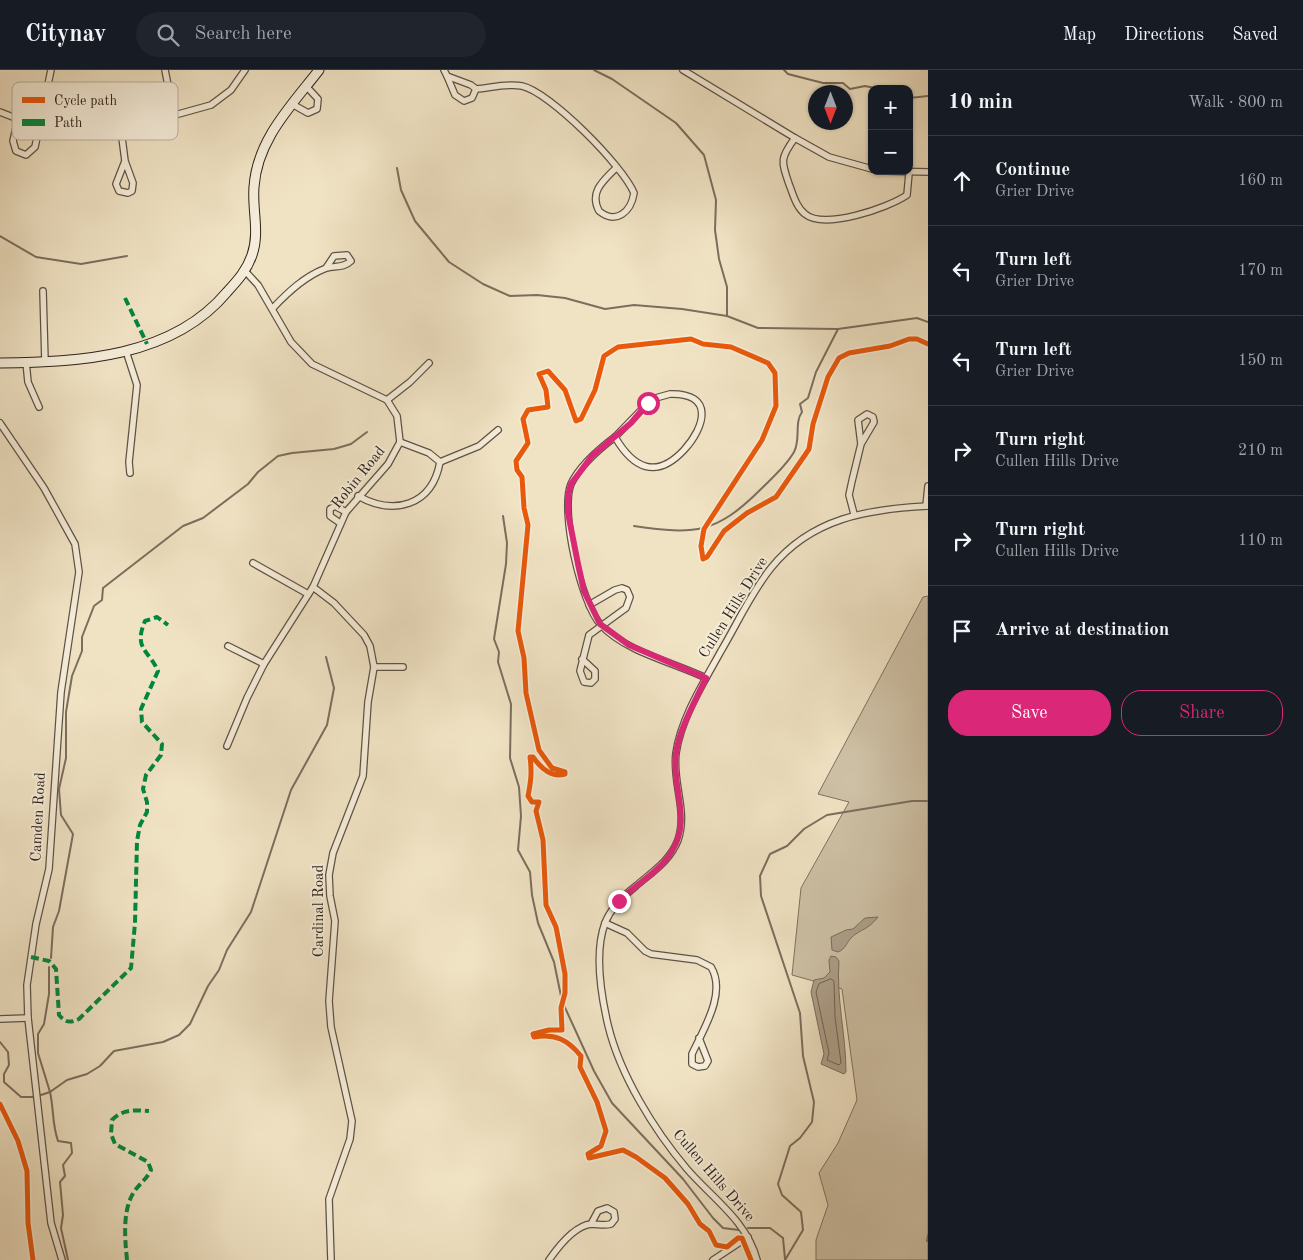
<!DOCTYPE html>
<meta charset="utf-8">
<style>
:root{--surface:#171b24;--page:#20242c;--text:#f1f3f6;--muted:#9ea1a6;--line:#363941;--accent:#db2777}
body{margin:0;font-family:"Old Standard TT",serif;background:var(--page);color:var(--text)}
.controls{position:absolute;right:15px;top:15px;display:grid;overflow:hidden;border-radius:10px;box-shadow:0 1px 4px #0004}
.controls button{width:45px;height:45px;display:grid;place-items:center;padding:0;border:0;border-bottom:1px solid var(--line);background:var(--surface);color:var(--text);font:25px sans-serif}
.compass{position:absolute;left:808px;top:15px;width:45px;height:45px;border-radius:50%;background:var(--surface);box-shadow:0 1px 4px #0004;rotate:180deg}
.stop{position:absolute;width:15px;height:15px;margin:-11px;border:4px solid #db2777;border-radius:50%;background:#fff}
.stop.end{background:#db2777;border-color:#fff;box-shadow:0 1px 5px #0008}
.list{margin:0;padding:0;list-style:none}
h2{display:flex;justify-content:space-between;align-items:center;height:65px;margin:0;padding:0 20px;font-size:21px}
h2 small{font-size:16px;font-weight:400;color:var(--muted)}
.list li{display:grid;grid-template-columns:32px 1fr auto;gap:15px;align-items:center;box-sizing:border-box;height:90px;padding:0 20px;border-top:1px solid var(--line)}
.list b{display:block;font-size:19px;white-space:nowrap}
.list p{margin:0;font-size:16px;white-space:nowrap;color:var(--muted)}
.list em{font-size:16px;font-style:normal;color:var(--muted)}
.actions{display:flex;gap:10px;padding:15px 20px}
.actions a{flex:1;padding:11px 0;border:1px solid var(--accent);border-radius:20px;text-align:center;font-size:18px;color:var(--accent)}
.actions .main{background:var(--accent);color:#fff}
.icon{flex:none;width:28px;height:28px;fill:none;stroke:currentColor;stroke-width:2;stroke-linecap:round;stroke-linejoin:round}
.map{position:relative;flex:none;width:928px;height:1190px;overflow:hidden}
header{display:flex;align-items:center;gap:30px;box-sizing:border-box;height:70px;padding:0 25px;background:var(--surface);border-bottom:1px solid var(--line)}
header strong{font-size:24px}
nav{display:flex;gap:28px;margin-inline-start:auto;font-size:18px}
.search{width:350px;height:45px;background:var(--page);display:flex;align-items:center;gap:12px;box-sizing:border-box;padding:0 18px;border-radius:28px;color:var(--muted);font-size:19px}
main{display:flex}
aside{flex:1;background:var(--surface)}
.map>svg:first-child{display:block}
.green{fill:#cfc2a7;stroke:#7f7261}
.water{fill:#aea18b;stroke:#7b6e5e}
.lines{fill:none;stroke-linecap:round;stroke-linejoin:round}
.shore{stroke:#6e6253;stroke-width:1}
.stream{stroke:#7b6e5e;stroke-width:2}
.minor-casing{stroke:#5f5245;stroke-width:8}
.secondary-casing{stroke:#2f221b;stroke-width:11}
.minor{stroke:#f5edd9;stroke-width:5.5}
.secondary{stroke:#f5edd9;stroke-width:9}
.quiet{stroke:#00873e;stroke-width:4;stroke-dasharray:8 4;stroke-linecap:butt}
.cycleway-casing{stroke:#f5edd9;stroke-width:8}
.cycleway{stroke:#e8590c;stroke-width:5}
.route{stroke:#db2777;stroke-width:6}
.labels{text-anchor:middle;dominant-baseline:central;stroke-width:4;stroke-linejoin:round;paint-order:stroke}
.street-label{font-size:15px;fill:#2f221b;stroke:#f5edd9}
.key{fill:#f5edd9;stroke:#bab0a0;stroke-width:1}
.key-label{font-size:14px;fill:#2f221b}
</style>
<header>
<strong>Citynav</strong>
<div class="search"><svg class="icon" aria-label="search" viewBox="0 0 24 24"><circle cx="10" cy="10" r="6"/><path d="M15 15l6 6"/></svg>Search here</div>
<nav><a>Map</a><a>Directions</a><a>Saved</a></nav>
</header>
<main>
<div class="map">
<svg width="928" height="1190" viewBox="0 0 928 1190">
<rect width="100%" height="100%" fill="#f0e3c4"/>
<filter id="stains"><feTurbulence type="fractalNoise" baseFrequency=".004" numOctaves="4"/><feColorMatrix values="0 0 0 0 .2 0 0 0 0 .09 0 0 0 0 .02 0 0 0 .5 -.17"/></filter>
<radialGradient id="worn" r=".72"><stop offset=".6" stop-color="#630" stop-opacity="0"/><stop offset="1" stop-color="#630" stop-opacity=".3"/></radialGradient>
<polygon class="green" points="928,526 928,1190 816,1190 816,1170 828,1135 819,1103 838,1073 857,1030 842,919 792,905 801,818 849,732 818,724 923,527"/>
<g class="water">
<path d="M878 847C868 860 861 859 852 867 846 873 846 879 838 882L832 880 831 867 846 860 853 859 865 848Z"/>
<path d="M831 886 836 887 839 891C836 928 846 965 846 1002L844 1004 821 994 824 984 811 922 814 910 824 908 830 902 829 890Z"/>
</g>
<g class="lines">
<polygon class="shore" points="831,909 834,911 835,947 841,993 839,995 827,990 829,983 816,922 819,914"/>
<g class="stream">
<polyline points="594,0 612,9 676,53 704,85 716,130 715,160 719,189 727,217 727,246"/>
<polyline points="784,0 788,4 823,13 843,13 850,19 865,16 880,19"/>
<polyline points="909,28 928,26"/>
<polyline points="397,98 401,120 415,151 449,192 483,214 510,226 537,225 565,228 605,239 634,235 682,239 727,246 758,258 838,259 917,248 928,252"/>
<polyline points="0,166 36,187 81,194 127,186"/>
<polyline points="503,446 507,473 506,494 494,569 499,582 498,592 511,634 510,688 519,717 521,746 518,780 530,802 532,825 538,853 554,892 562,931 594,1001 612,1033 683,1109 713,1148 723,1158 739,1160"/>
<path d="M634 456C695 465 716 464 761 419 772 408 786 396 794 382 801 369 794 353 802 342L800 334 808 328 816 302 838 259"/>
<polyline points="51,888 53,857 59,841 73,764 61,745 59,719 66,688 66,642 72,606 82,581 82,567 94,536 102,530 103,518 183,456 203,448 248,414 258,402 278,386 292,383 334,379 351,374 367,362"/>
<polyline points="49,897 49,924 44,954 38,964 38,983 50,1022 67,1010 87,1004 100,996 114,981 163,972 179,965 190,954 208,916 219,900 227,880 251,842 291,720 327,655 334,618 326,587"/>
<polyline points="0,972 8,982 9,995 4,1004 4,1012 21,1027 33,1027"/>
<path d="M41 1025 50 1022C54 1040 52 1054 58 1071L71 1073 72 1083 63 1095 65 1106 60 1112 63 1145 61 1158 68 1190"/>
<polyline points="748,1158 770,1158 783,1168 785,1189"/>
<polyline points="927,1171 928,1165"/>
<polyline points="785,1190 803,1160 801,1142 782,1125 778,1114 790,1076 800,1068 812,1052 814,1032 803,986 800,943 761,826 760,806 770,784 787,776 804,759 827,745 912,731 928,731"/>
</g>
<defs>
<g id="minor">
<polyline points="165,0 174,46"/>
<path d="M444 0 447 6 471 15 476 19C490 18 507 13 522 16 550 22 623 96 634 123 631 142 616 155 599 141 589 122 603 111 616 98"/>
<polyline points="683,0 795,68 829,87 872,99"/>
<polyline points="447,6 455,25 464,31 472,28 476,19"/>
<polyline points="292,34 308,43 317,39 318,29 306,16"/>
<polyline points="0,42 18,49 40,54 121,60 211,35 231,20 245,0"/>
<polyline points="18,49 13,71 16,81 26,85 35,77 51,0"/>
<polyline points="121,60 125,91 116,114 119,121 128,123 132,121 133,113 125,91"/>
<path d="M795 68C780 88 781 91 789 114 793 124 796 137 805 144 824 160 888 138 907 125L909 103"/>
<polyline points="885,101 928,102"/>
<polyline points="43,221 45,292"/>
<path d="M273 238C288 222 304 207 324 199 333 195 343 199 351 191L347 185 334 186 326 198"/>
<polyline points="126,281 137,315 129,392 130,403"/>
<polyline points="26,292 28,312 39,337"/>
<path d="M670 324C715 323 705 357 684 380 656 410 633 398 615 367L652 329Z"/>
<polyline points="387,330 410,312 429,293"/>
<polyline points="0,353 44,418 75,474 79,502 61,622 49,799 36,854 27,915 28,948 51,1153 62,1190"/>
<path d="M615 367C599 379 580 395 571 414 560 441 581 534 601 555 626 582 673 592 706 608"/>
<polyline points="440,392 479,376 498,360"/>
<path d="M358 426C394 446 432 436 440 392L429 383 400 372"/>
<polyline points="926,436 928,416"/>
<polyline points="854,444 849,425 852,411 861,374 874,352 873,347 867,344 858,350 861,374"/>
<polyline points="340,453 330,446 330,439 335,436 346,442"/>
<polyline points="253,493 308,524"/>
<polyline points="313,517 334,533 364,565 370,576 374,597 368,632 363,706 333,783 329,805 330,826 335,851 329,931 331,957 352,1051 350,1069 329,1129 331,1190"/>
<polyline points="228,576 264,594"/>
<polyline points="582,589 595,601 595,609 591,613 584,612 580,601 589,565 626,538 630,527 627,520 622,518 615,520 589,535"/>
<polyline points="374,597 403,597"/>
<polyline points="227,676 247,628 264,594 313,517 346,442 388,394 400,372 397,346 387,330 312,294 291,272 258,215 245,201"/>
<path d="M605 853 627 863 645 881 651 884 697 890 711 897C727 923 703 960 692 984V994L698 997 705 996 708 991 699 968"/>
<polyline points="0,949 28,948"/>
<path d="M549 1190C558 1177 574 1156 591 1154 598 1154 604 1156 611 1154L615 1149 614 1142 607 1138 598 1141 591 1154"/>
<polyline points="713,1190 748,1167"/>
<path d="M757 1190C747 1151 712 1128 687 1099 654 1060 620 1005 608 955 601 925 594 883 605 853 611 838 623 826 636 816 652 802 670 791 678 770 688 741 672 713 676 683 681 648 704 612 721 581 737 554 751 523 771 498 811 448 868 439 928 436"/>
</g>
<path id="secondary" d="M0 293C79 292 172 288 227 222 238 210 247 200 252 185 260 162 252 140 254 117 257 70 291 36 319 0"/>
</defs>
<use href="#minor" class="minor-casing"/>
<use href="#secondary" class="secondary-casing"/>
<use href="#minor" class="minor"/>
<use href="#secondary" class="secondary"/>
<g class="quiet">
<polyline points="125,228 147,274"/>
<path d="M31 887 49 891 56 899 59 945C66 953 70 953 79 949L131 898 135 853 137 771 140 755 147 742V732L143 719 146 705 161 685 162 674 142 652 141 639 158 601C149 580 133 579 145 551L157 547 168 555"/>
<path d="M127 1190C125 1170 122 1140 134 1122 139 1114 146 1110 151 1100L148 1092 115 1074 111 1064 112 1050C123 1039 134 1040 149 1041"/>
</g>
<defs>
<g id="cycleway">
<polyline points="0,1034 18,1071 27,1101 28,1153 33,1190"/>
<path d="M751 1190 742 1168H738L727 1177 716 1175 709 1161 700 1154 688 1134 665 1108 636 1087 623 1080 589 1088 588 1084 601 1076 606 1061 597 1032 580 997 581 986C568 970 555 963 534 967L533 964 549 960H562L561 938 565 923V904L556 857 546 835 543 770 536 741 539 732H532L528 726C531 711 532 702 530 687H533C540 697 551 708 565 704V702L552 698 539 680 526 623 524 588 518 561 528 455 524 438 522 407 517 400 516 391 528 373 523 349 528 340 548 337 546 320 539 304 548 301 565 320 576 351 581 349 595 320 604 286 618 277 691 269 703 274 731 277 768 293 775 303 776 336 762 370 704 459 701 476 703 489 707 487 724 461 747 443 776 427 805 385 809 379 813 354 828 307 839 288 849 283 890 276 909 269H917L928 274"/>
</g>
</defs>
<use href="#cycleway" class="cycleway-casing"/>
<use href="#cycleway" class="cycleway"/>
</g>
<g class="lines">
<path class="route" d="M619 831C636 814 660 802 672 781 692 749 671 717 676 683 680 657 695 632 706 608L629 575 600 554 584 521 578 494 568 443V426L571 414 592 386 631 353 648 333"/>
</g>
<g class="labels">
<g class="street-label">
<text transform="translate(359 408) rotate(-51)">Robin Road</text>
<text transform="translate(734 538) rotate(-58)">Cullen Hills Drive</text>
<text transform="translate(39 747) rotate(-87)">Camden Road</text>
<text transform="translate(319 841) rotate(-90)">Cardinal Road</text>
<text transform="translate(713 1106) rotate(49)">Cullen Hills Drive</text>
</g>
</g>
<rect x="12" y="12" width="166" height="58" rx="8" class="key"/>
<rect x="22" y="27" width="23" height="6" fill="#e8590c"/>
<rect x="22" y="49" width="23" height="7" fill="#00873e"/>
<g class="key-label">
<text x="54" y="35">Cycle path</text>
<text x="54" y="57">Path</text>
</g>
<rect width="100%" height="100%" filter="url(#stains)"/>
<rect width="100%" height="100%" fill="url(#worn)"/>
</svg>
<div class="controls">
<button>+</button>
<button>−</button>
</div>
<svg class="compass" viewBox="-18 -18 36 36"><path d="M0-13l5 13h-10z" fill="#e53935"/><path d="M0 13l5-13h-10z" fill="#9ea1a6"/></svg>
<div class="stop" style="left:648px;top:333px"></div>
<div class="stop end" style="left:619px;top:831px"></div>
</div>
<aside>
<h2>10 min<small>Walk · 800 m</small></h2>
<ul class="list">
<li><svg class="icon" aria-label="ahead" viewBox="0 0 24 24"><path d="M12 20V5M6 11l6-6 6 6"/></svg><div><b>Continue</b><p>Grier Drive</p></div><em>160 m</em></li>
<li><svg class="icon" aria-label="left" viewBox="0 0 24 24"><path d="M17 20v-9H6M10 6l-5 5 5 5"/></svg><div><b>Turn left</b><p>Grier Drive</p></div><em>170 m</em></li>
<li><svg class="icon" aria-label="left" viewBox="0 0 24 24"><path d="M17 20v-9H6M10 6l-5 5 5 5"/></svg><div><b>Turn left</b><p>Grier Drive</p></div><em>150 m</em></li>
<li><svg class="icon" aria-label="right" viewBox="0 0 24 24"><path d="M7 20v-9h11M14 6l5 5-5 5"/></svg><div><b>Turn right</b><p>Cullen Hills Drive</p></div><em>210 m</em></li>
<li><svg class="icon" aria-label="right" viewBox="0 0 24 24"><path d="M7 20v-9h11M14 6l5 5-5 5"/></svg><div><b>Turn right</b><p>Cullen Hills Drive</p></div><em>110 m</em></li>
<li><svg class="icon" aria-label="arrive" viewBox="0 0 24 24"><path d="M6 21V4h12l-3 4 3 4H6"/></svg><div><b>Arrive at destination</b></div></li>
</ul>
<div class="actions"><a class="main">Save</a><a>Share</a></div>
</aside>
</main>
